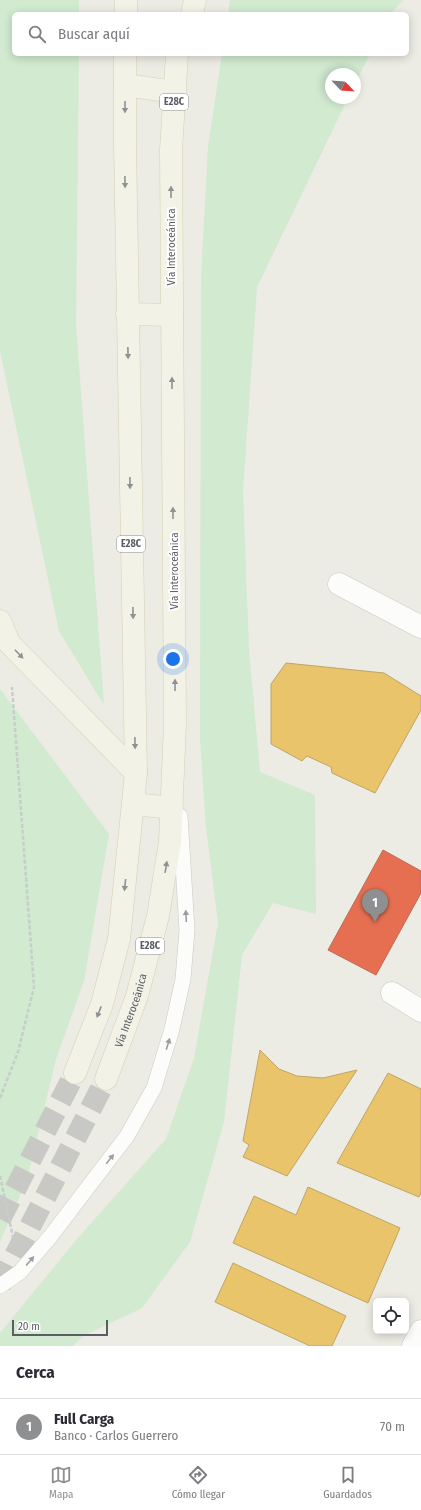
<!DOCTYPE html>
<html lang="es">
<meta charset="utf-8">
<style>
:root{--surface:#fff;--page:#f7f7f7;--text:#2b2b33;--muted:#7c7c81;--line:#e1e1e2;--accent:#8d8f91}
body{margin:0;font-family:"Fira Sans Condensed",sans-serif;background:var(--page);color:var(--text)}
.controls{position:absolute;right:12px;bottom:12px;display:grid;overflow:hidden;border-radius:6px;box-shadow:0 2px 10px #0003}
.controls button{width:36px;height:36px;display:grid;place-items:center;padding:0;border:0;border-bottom:1px solid var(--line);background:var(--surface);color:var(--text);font:20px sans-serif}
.compass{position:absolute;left:325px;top:68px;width:36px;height:36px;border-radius:50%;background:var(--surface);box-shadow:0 2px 10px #0003;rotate:115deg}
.scale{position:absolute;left:12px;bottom:10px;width:96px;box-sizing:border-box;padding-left:4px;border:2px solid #5a5d64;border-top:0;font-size:11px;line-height:14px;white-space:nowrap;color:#5a5d64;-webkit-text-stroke:3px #fff;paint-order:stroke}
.you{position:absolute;left:173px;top:659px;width:14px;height:14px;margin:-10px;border:3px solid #fff;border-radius:50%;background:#1a73e8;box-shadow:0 0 0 6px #1a73e833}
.badge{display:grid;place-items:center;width:26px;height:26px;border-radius:50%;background:var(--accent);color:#fff;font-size:13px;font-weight:700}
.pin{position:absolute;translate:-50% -33px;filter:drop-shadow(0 1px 2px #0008)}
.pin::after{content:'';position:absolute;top:21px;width:14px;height:12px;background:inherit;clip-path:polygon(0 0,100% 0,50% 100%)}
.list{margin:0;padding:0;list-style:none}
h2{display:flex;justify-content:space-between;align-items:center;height:52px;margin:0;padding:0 16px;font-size:17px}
h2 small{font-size:13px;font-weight:400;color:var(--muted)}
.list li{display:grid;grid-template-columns:26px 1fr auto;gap:12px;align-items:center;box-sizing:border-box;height:56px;padding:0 16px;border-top:1px solid var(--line)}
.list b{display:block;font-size:15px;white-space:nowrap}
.list p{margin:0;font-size:13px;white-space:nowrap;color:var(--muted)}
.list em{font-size:13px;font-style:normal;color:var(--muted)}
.icon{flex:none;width:22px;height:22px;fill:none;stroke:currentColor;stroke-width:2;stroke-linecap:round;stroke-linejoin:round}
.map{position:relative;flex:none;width:421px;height:1346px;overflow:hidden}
.search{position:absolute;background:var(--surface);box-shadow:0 2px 10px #0003;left:12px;right:12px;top:12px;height:44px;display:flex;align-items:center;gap:10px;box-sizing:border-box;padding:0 14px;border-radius:6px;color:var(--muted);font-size:15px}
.sheet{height:108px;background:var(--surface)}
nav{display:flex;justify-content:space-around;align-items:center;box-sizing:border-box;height:56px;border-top:1px solid var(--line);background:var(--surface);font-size:11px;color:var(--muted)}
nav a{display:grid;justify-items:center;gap:2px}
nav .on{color:var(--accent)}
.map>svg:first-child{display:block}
.green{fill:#d1ead0}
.homes{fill:#e9c46a;stroke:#bea568}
.shops{fill:#e76f51;stroke:#bd6a57}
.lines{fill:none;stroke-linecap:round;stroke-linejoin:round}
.primary-tunnel{stroke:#c8c8c4;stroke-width:22;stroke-dasharray:22 11;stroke-linecap:butt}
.lane-casing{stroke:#c9cac8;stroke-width:16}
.street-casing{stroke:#c9cac8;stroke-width:23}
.primary-casing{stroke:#d6d0b0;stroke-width:23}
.path{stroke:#c7cdca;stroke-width:2.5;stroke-dasharray:4 2;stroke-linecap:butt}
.lane{stroke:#fcfcfb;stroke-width:15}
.street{stroke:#fcfcfb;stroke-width:22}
.primary{stroke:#f2f2e7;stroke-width:22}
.oneway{fill:#8f9192}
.oneway2{fill:#9b9da0}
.labels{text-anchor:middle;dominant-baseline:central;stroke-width:4;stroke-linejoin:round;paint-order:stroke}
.shield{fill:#fff;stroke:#8c8e92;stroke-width:1}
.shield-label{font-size:10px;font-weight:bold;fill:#5a5d64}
.street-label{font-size:11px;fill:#5a5d64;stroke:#fff}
</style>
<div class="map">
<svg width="421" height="1346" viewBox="0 0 421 1346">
<rect width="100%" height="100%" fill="#ecebe4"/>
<g class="green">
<polygon points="0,0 79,0 79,14 14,14 14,54 79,54 76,324 104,705 59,631 0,351"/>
<polygon points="230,0 403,0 390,14 228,14"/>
<polygon points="222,54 370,54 355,84 355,74 331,74 331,98 348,98 257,287 243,491 249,650 260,772 315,795 316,914 273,903 242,955 224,1122 190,1242 142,1308 83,1336 73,1346 0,1346 0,1333 77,1239 166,1139 194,1058 218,923 206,827 200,739 201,280 208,147"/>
<polygon points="0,689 109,834 84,981 56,1059 27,1180 0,1242"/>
</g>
<g class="homes">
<polygon points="286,663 384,673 421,696 421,710 375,793 332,773 331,767 307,756 302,761 271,744 271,684"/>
<polygon points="260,1050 279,1069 297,1076 323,1078 357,1070 287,1176 243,1157 249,1145 243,1141"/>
<polygon points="388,1073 421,1089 421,1193 419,1197 337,1163"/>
<polygon points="308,1187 400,1228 368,1303 233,1243 254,1196 296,1215"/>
<polygon points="233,1263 346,1316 332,1346 310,1346 215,1302"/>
</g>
<polygon class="shops" points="383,850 421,871 421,893 376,975 328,950"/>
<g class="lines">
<g class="primary-tunnel">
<polyline points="0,1219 75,1073"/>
<polyline points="0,1285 106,1079"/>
</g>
<defs>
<polyline id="lane" points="0,1286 20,1272 50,1237 127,1136 154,1088 172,1029 183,979 187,930 180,816"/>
<g id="street">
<polyline points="339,584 421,627"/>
<polyline points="392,993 421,1011"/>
<polyline points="413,1346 421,1331"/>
</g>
<g id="primary">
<polyline points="126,14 126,0"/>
<polyline points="192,14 195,0"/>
<polyline points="125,85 175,92"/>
<polyline points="127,314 172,315"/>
<polyline points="0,621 9,643 136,773"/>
<polyline points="133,804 172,808"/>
<polyline points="75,1073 102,1004 119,939 136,773 125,143 125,54"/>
<path id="s1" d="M106 1079 137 996 158 916 170 842 175 724 171 150 177 54"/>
</g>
</defs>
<use href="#lane" class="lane-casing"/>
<use href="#street" class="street-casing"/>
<use href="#primary" class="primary-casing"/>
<g class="path">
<polyline points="0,1098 18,1052 34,987 12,687"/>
<polyline points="0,1176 14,1242"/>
</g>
<use href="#lane" class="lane"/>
<use href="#street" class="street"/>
<use href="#primary" class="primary"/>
</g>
<defs><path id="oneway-solid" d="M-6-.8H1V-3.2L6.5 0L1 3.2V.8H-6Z"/></defs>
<g class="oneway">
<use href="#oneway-solid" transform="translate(125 107) rotate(90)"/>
<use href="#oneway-solid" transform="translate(125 182) rotate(89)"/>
<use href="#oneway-solid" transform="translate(171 192) rotate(-90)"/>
<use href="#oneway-solid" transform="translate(128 353) rotate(89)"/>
<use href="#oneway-solid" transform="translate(172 383) rotate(-90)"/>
<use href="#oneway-solid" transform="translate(130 483) rotate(89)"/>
<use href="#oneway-solid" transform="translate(173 513) rotate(-90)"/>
<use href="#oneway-solid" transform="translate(133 613) rotate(89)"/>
<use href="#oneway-solid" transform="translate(19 654) rotate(46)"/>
<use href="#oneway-solid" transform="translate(175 685) rotate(-90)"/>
<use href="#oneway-solid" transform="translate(135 743) rotate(89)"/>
<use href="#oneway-solid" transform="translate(166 867) rotate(-81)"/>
<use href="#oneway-solid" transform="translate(125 885) rotate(96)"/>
<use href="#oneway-solid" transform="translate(99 1012) rotate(111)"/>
</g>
<g class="oneway2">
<use href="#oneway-solid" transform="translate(186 916) rotate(-93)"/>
<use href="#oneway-solid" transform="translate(168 1044) rotate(-73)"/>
<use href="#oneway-solid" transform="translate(110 1159) rotate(-52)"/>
<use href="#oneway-solid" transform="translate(30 1261) rotate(-49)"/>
</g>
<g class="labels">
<g class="shield">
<rect x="160" y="94" width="28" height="16" rx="3"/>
<rect x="117" y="536" width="28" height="16" rx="3"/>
<rect x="136" y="938" width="28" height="16" rx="3"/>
</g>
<g class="shield-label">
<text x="174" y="102">E28C</text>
<text x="131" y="544">E28C</text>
<text x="150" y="946">E28C</text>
</g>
<g class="street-label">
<text transform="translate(171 247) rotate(-90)">Vía Interoceánica</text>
<text transform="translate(174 571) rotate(-90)">Vía Interoceánica</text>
<text stroke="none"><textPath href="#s1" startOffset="73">Vía Interoceánica</textPath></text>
</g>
</g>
</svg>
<div class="controls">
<button><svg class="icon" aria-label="locate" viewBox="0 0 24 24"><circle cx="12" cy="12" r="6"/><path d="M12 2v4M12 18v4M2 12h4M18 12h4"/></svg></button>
</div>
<svg class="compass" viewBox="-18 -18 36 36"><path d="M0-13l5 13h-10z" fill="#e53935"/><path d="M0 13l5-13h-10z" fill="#7c7c81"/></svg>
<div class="scale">20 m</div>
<div class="you"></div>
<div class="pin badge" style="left:375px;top:922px">1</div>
<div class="search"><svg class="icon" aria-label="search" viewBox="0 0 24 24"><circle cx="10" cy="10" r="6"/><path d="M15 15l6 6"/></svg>Buscar aquí</div>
</div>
<section class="sheet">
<h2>Cerca<small></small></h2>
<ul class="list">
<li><span class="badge">1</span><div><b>Full Carga</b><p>Banco · Carlos Guerrero</p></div><em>70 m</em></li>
</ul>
</section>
<nav>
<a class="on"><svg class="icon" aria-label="map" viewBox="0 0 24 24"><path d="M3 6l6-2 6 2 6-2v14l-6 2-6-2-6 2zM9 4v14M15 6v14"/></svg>Mapa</a>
<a><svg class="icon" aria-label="directions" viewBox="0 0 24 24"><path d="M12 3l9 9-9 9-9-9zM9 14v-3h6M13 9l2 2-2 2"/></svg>Cómo llegar</a>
<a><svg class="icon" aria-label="saved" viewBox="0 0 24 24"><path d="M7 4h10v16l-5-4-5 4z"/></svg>Guardados</a>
</nav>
